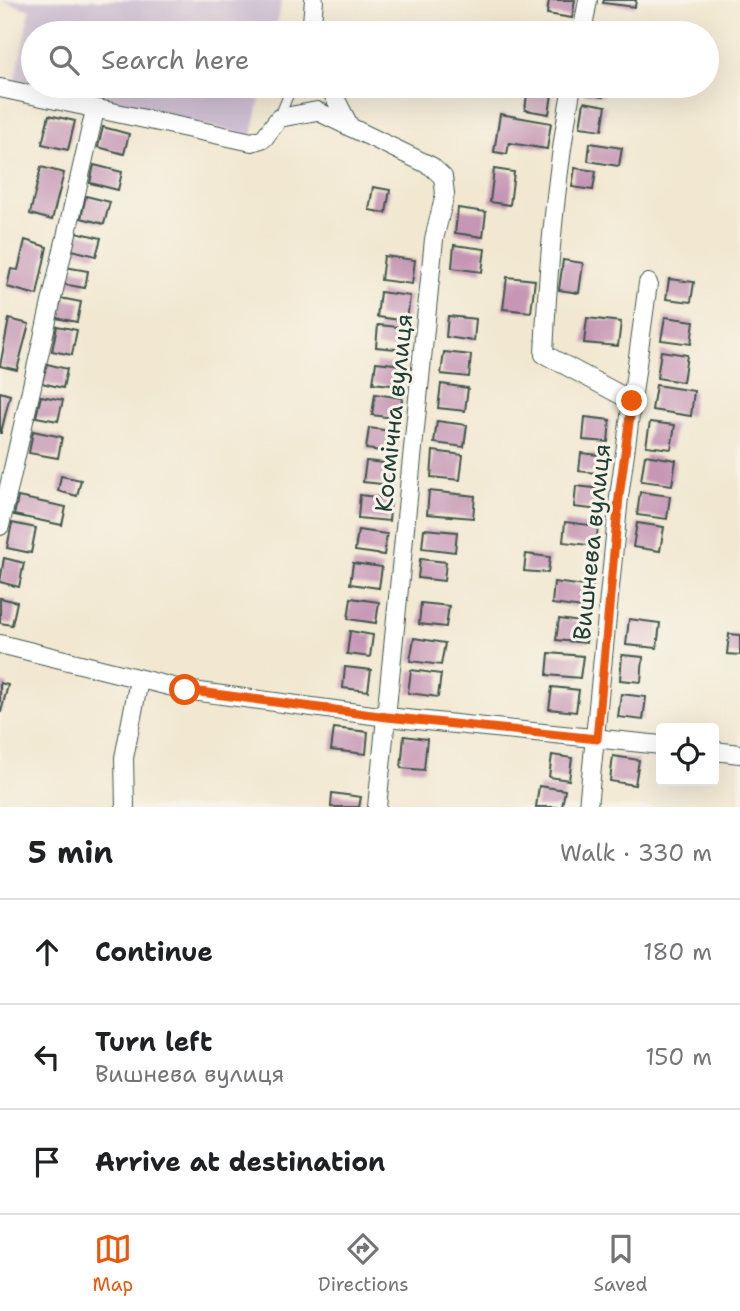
<!DOCTYPE html>
<meta charset="utf-8">
<style>
:root{--surface:#fff;--page:#f2f2f2;--text:#202124;--muted:#757577;--line:#e0e0e0;--accent:#ea580c}
body{margin:0;font-family:"Shantell Sans",sans-serif;background:var(--page);color:var(--text)}
.controls{position:absolute;right:21px;bottom:21px;display:grid;overflow:hidden;border-radius:7px;box-shadow:0 7px 28px #0002}
.controls button{width:63px;height:63px;display:grid;place-items:center;padding:0;border:0;border-bottom:2px solid var(--line);background:var(--surface);color:var(--text);font:35px sans-serif}
.stop{position:absolute;width:21px;height:21px;margin:-16px;border:5px solid #ea580c;border-radius:50%;background:#fff}
.stop.end{background:#ea580c;border-color:#fff;box-shadow:0 2px 7px #0008}
.list{margin:0;padding:0;list-style:none}
h2{display:flex;justify-content:space-between;align-items:center;height:91px;margin:0;padding:0 28px;font-size:30px}
h2 small{font-size:23px;font-weight:400;color:var(--muted)}
.list li{display:grid;grid-template-columns:46px 1fr auto;gap:21px;align-items:center;box-sizing:border-box;height:105px;padding:0 28px;border-top:2px solid var(--line)}
.list b{display:block;font-size:26px;white-space:nowrap}
.list p{margin:0;font-size:23px;white-space:nowrap;color:var(--muted)}
.list em{font-size:23px;font-style:normal;color:var(--muted)}
.icon{flex:none;width:38px;height:38px;fill:none;stroke:currentColor;stroke-width:2;stroke-linecap:round;stroke-linejoin:round}
.map{position:relative;flex:none;width:740px;height:807px;overflow:hidden}
.search{position:absolute;background:var(--surface);box-shadow:0 7px 28px #0002;left:21px;right:21px;top:21px;height:77px;display:flex;align-items:center;gap:18px;box-sizing:border-box;padding:0 24px;border-radius:38px;color:var(--muted);font-size:26px}
.sheet{height:406px;background:var(--surface)}
nav{display:flex;justify-content:space-around;align-items:center;box-sizing:border-box;height:98px;border-top:2px solid var(--line);background:var(--surface);font-size:19px;color:var(--muted)}
nav a{display:grid;justify-items:center;gap:4px}
nav .on{color:var(--accent)}
.map>svg:first-child{display:block}
.industrial{fill:#cdbed2}
.building{fill:#c697b5}
.lines{fill:none;stroke-linecap:round;stroke-linejoin:round}
.lane-casing{stroke:#3f574c;stroke-width:11}
.street-casing{stroke:#3f574c;stroke-width:20}
.lane{stroke:#fff;stroke-width:9}
.street{stroke:#fff;stroke-width:18}
.route{stroke:#ea580c;stroke-width:9}
.labels{text-anchor:middle;dominant-baseline:central;stroke-width:6;stroke-linejoin:round;paint-order:stroke}
.street-label{font-size:24px;fill:#1f3d34;stroke:#f7f3e8}
</style>
<div class="map">
<svg width="740" height="807" viewBox="0 0 740 807">
<rect width="100%" height="100%" fill="#f7f3e8"/>
<filter id="ink" filterUnits="userSpaceOnUse"><feTurbulence type="fractalNoise" baseFrequency=".0143" numOctaves="2"/><feDisplacementMap in="SourceGraphic" scale="14" xChannelSelector="R" yChannelSelector="G"/><feConvolveMatrix kernelMatrix="1 2 1 2 8 2 1 2 1" color-interpolation-filters="sRGB"/></filter>
<filter id="wash" filterUnits="userSpaceOnUse"><feTurbulence type="fractalNoise" baseFrequency=".00686" numOctaves="4" result="noise"/><feDisplacementMap in="SourceGraphic" scale="28" xChannelSelector="R" yChannelSelector="G"/><feGaussianBlur stdDeviation="1.57" result="paint"/><feColorMatrix in="noise" values="0 0 0 0 0 0 0 0 0 0 0 0 0 0 0 0 0 1.4 0 .05"/><feComposite in="paint" operator="in"/></filter>
<g filter="url(#wash)">
<rect width="100%" height="100%" fill="#f2e8d1"/>
<polygon class="industrial" points="0,0 282,0 275,33 33,33 33,86 263,86 252,135 14,85 30,10"/>
<g id="blocks">
<g class="building">
<polygon points="549,0 575,0 572,18 547,14"/>
<polygon points="604,0 636,0 635,7 603,3"/>
<polygon points="336,25 364,29 363,33 335,33"/>
<polygon points="528,86 553,88 549,114 525,110"/>
<polygon points="585,86 605,86 603,97 584,94"/>
<polygon points="584,102 606,106 602,130 580,127"/>
<polygon points="500,114 551,123 547,149 509,143 507,154 494,152"/>
<polygon points="49,115 75,121 68,150 42,144"/>
<polygon points="103,127 129,134 124,154 98,147"/>
<polygon points="590,143 622,148 619,166 588,161"/>
<polygon points="94,165 122,172 118,190 90,183"/>
<polygon points="41,167 64,173 52,220 30,214"/>
<polygon points="575,168 596,171 593,190 572,187"/>
<polygon points="494,169 514,172 510,205 490,202"/>
<polygon points="373,187 390,190 386,213 369,210"/>
<polygon points="86,196 110,202 104,224 81,218"/>
<polygon points="458,208 486,212 483,237 455,233"/>
<polygon points="76,232 101,238 96,256 72,250"/>
<polygon points="25,240 47,247 37,295 7,287 11,269 18,270"/>
<polygon points="454,245 485,249 482,272 452,268"/>
<polygon points="384,256 415,260 412,284 381,280"/>
<polygon points="563,260 583,263 579,293 559,290"/>
<polygon points="65,267 88,271 85,288 62,284"/>
<polygon points="507,277 535,280 531,312 503,309"/>
<polygon points="669,279 694,282 691,302 666,299"/>
<polygon points="380,292 410,296 407,321 377,317"/>
<polygon points="60,298 81,302 77,322 56,318"/>
<polygon points="448,316 476,319 474,341 446,337"/>
<polygon points="665,317 694,321 691,344 661,340"/>
<polygon points="587,318 621,322 618,346 584,343"/>
<polygon points="9,319 29,324 17,370 0,366"/>
<polygon points="378,325 409,328 406,350 376,347"/>
<polygon points="57,326 77,330 72,355 52,351"/>
<polygon points="661,351 687,355 683,382 657,378"/>
<polygon points="444,352 471,355 469,377 441,374"/>
<polygon points="376,362 403,365 400,386 373,383"/>
<polygon points="47,364 67,369 63,388 42,383"/>
<polygon points="441,384 468,388 465,411 438,408"/>
<polygon points="656,385 694,391 691,416 652,410"/>
<polygon points="0,392 10,395 1,433 0,433"/>
<polygon points="375,394 402,398 400,419 372,415"/>
<polygon points="41,396 63,400 58,421 36,417"/>
<polygon points="585,417 610,420 608,442 583,440"/>
<polygon points="437,421 467,425 464,447 434,443"/>
<polygon points="650,422 675,425 671,449 646,446"/>
<polygon points="369,428 398,432 395,453 366,449"/>
<polygon points="33,431 62,437 58,458 29,453"/>
<polygon points="433,451 463,455 460,480 431,477"/>
<polygon points="581,453 607,456 605,474 579,471"/>
<polygon points="645,455 676,460 672,485 641,481"/>
<polygon points="366,461 393,464 391,485 363,482"/>
<polygon points="61,476 81,480 77,496 58,491"/>
<polygon points="576,486 602,489 600,510 574,507"/>
<polygon points="429,491 475,496 473,518 427,514"/>
<polygon points="640,492 670,496 667,519 637,515"/>
<polygon points="360,495 391,499 389,521 358,518"/>
<polygon points="18,497 66,507 62,525 14,515"/>
<polygon points="565,522 598,526 596,546 563,542"/>
<polygon points="12,523 36,528 31,553 7,548"/>
<polygon points="637,523 664,527 660,551 633,547"/>
<polygon points="424,529 457,532 455,552 422,548"/>
<polygon points="358,530 387,534 384,555 355,551"/>
<polygon points="526,554 550,557 548,573 524,571"/>
<polygon points="4,558 24,563 19,587 0,582"/>
<polygon points="420,559 446,562 444,581 418,578"/>
<polygon points="353,563 382,567 379,588 350,584"/>
<polygon points="554,582 593,587 590,609 552,604"/>
<polygon points="0,598 17,602 12,625 0,623"/>
<polygon points="351,598 379,602 376,623 348,619"/>
<polygon points="421,603 449,606 446,627 419,624"/>
<polygon points="559,619 588,623 586,643 556,640"/>
<polygon points="629,619 660,623 657,648 626,645"/>
<polygon points="350,631 373,635 370,657 347,654"/>
<polygon points="729,634 740,635 740,655 727,654"/>
<polygon points="414,638 445,643 441,665 410,661"/>
<polygon points="549,653 583,656 580,678 547,675"/>
<polygon points="622,655 643,657 641,682 620,680"/>
<polygon points="345,667 371,670 368,691 343,688"/>
<polygon points="411,670 441,674 438,697 408,693"/>
<polygon points="0,683 8,685 1,712 0,712"/>
<polygon points="552,687 579,690 576,712 549,709"/>
<polygon points="621,694 646,697 643,720 618,717"/>
<polygon points="334,728 368,732 366,754 331,750"/>
<polygon points="404,736 427,739 424,770 401,768"/>
<polygon points="552,755 572,758 569,780 549,777"/>
<polygon points="613,756 639,760 635,785 610,781"/>
<polygon points="539,786 565,790 562,807 536,807"/>
<polygon points="332,793 361,797 359,807 331,807"/>
</g>
</g>
</g>
<g filter="url(#ink)">
<use href="#blocks" fill-opacity="0" stroke="#3f574c" stroke-width="2"/>
<g class="lines">
<defs>
<polyline id="lane" points="279,118 292,86"/>
<g id="street">
<polyline points="311,33 314,0"/>
<polyline points="582,33 588,0"/>
<polyline points="329,86 350,127 431,166 443,177 445,194 434,239 377,807"/>
<path d="M572 86C556 174 548 264 544 354L632 401"/>
<polyline points="0,88 252,142 264,138 279,118 317,111 350,127"/>
<polyline points="0,526 95,110"/>
<polyline points="0,644 185,690 387,717 661,745"/>
<polyline points="714,751 740,754"/>
<polyline points="125,807 124,758 139,680"/>
<polyline points="588,807 619,497 648,283"/>
</g>
</defs>
<use href="#lane" class="lane-casing"/>
<use href="#street" class="street-casing"/>
<use href="#lane" class="lane"/>
<use href="#street" class="street"/>
</g>
</g>
<g class="lines" filter="url(#ink)">
<polyline class="route" points="185,690 387,717 597,739 619,497 632,401"/>
</g>
<g class="labels">
<g class="street-label">
<text transform="translate(394 413) rotate(-84)">Космічна вулиця</text>
<text transform="translate(592 542) rotate(-84)">Вишнева вулиця</text>
</g>
</g>
</svg>
<div class="controls">
<button><svg class="icon" aria-label="locate" viewBox="0 0 24 24"><circle cx="12" cy="12" r="6"/><path d="M12 2v4M12 18v4M2 12h4M18 12h4"/></svg></button>
</div>
<div class="stop" style="left:185px;top:690px"></div>
<div class="stop end" style="left:632px;top:401px"></div>
<div class="search"><svg class="icon" aria-label="search" viewBox="0 0 24 24"><circle cx="10" cy="10" r="6"/><path d="M15 15l6 6"/></svg>Search here</div>
</div>
<section class="sheet">
<h2>5 min<small>Walk · 330 m</small></h2>
<ul class="list">
<li><svg class="icon" aria-label="ahead" viewBox="0 0 24 24"><path d="M12 20V5M6 11l6-6 6 6"/></svg><div><b>Continue</b></div><em>180 m</em></li>
<li><svg class="icon" aria-label="left" viewBox="0 0 24 24"><path d="M17 20v-9H6M10 6l-5 5 5 5"/></svg><div><b>Turn left</b><p>Вишнева вулиця</p></div><em>150 m</em></li>
<li><svg class="icon" aria-label="arrive" viewBox="0 0 24 24"><path d="M6 21V4h12l-3 4 3 4H6"/></svg><div><b>Arrive at destination</b></div></li>
</ul>
</section>
<nav>
<a class="on"><svg class="icon" aria-label="map" viewBox="0 0 24 24"><path d="M3 6l6-2 6 2 6-2v14l-6 2-6-2-6 2zM9 4v14M15 6v14"/></svg>Map</a>
<a><svg class="icon" aria-label="directions" viewBox="0 0 24 24"><path d="M12 3l9 9-9 9-9-9zM9 14v-3h6M13 9l2 2-2 2"/></svg>Directions</a>
<a><svg class="icon" aria-label="saved" viewBox="0 0 24 24"><path d="M7 4h10v16l-5-4-5 4z"/></svg>Saved</a>
</nav>
